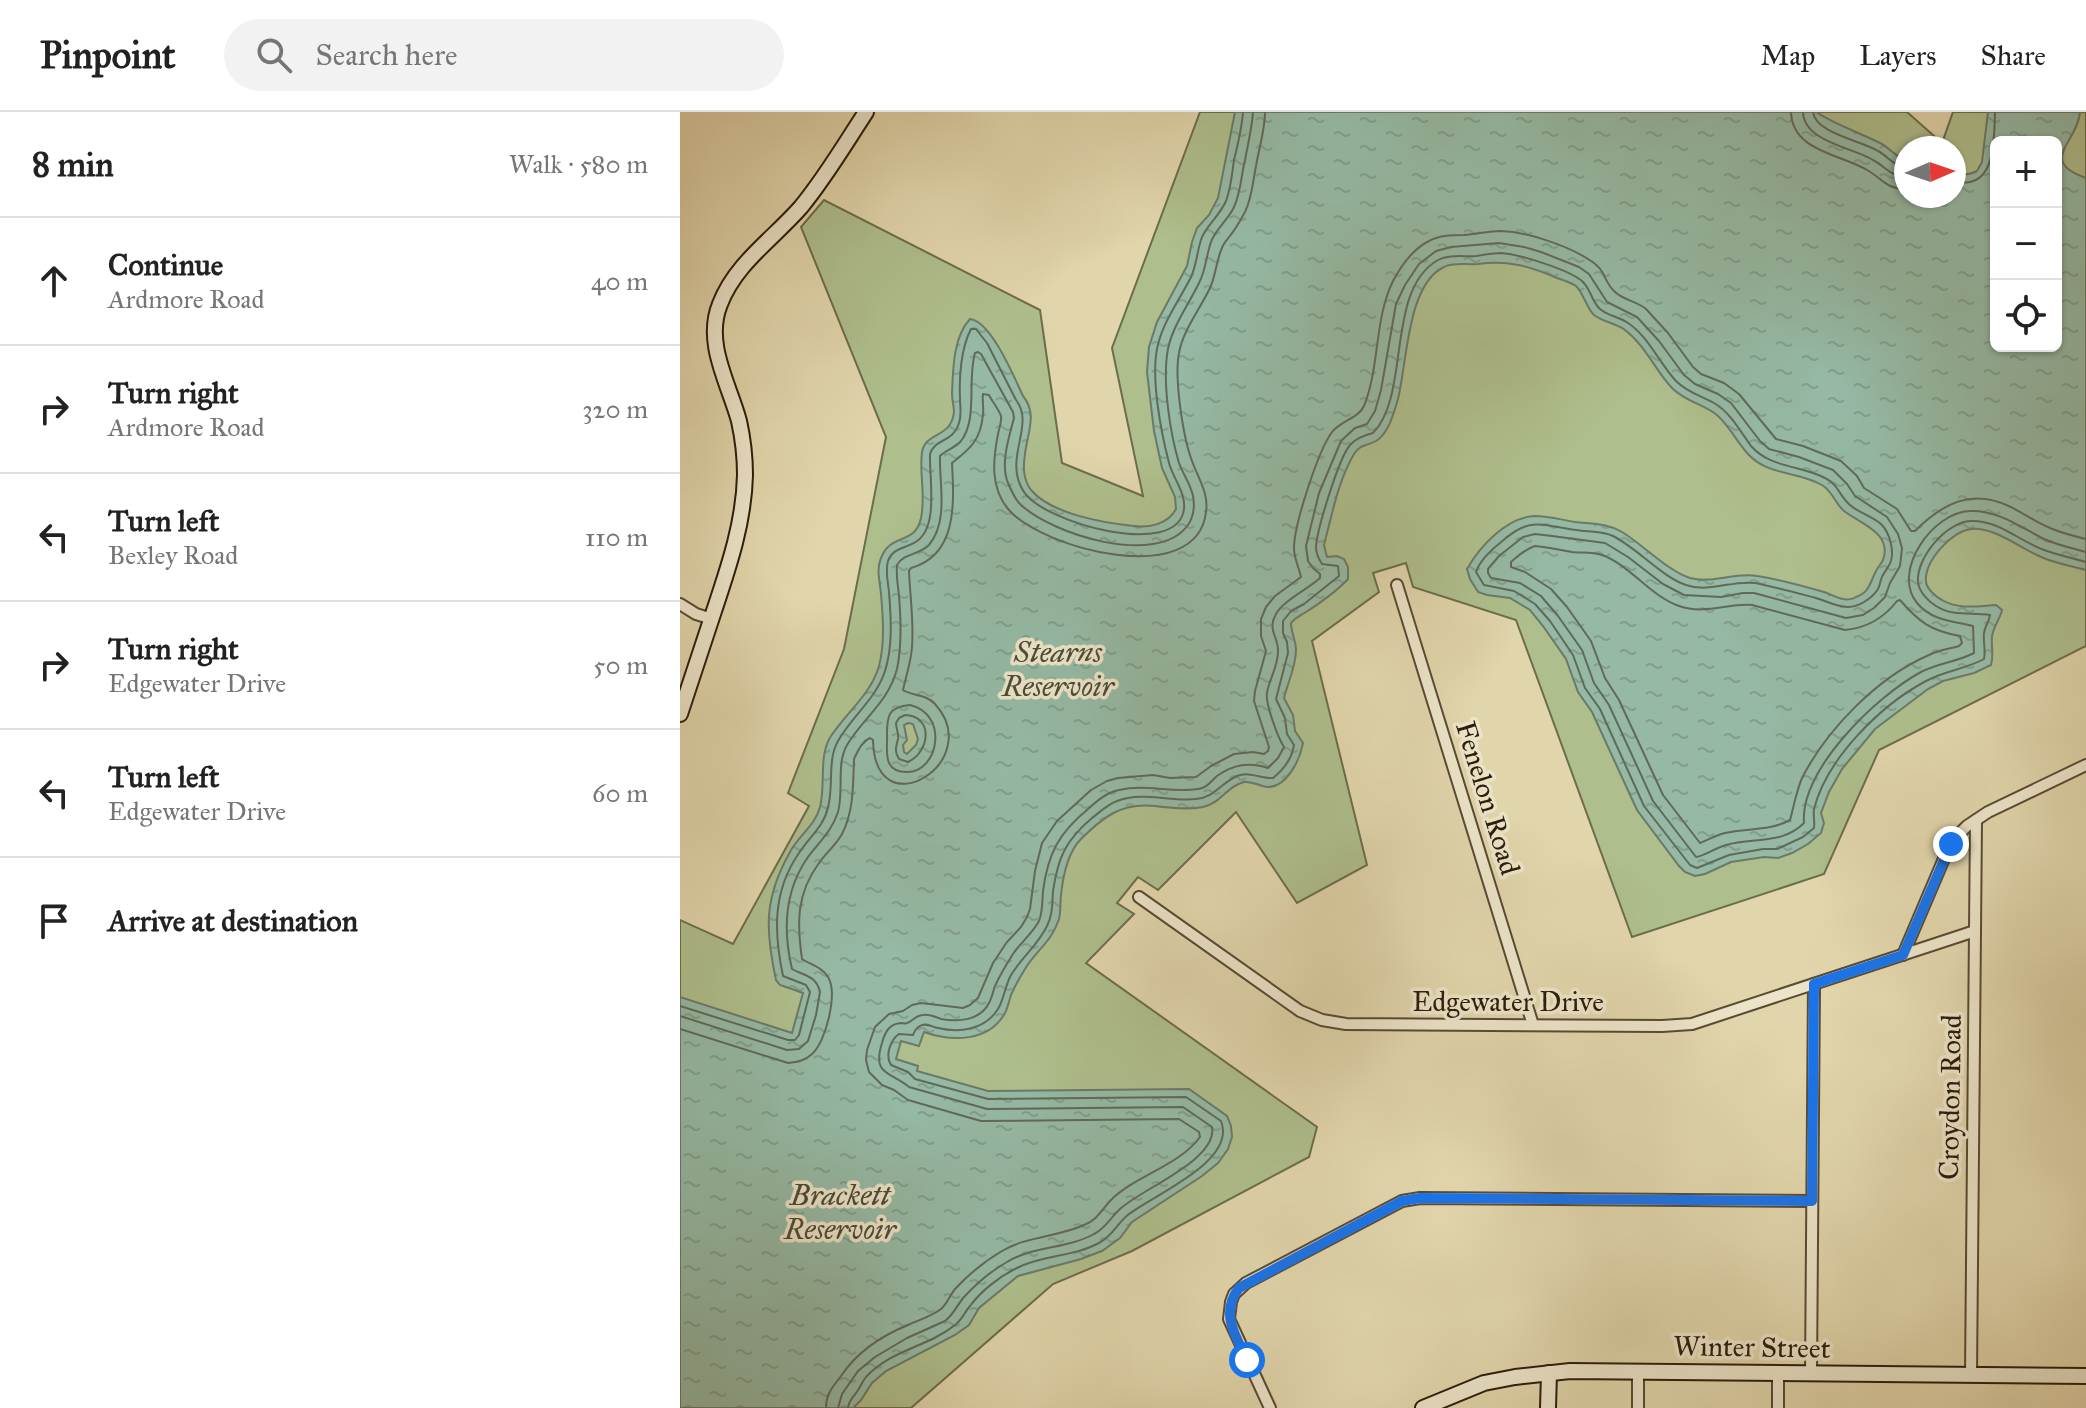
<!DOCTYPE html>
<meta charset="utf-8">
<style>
:root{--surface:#fff;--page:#f2f2f2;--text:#222;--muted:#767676;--line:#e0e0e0}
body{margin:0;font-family:"IM FELL Great Primer",serif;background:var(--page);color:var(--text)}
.controls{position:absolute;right:24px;top:24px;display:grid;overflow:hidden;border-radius:12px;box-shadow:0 2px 6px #0004}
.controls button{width:72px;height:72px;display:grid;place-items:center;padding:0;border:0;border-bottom:2px solid var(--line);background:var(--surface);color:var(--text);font:40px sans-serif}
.compass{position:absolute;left:1214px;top:24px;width:72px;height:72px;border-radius:50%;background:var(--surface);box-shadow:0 2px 6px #0004;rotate:88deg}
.stop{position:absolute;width:24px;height:24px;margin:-18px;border:6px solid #1a73e8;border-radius:50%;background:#fff}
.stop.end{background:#1a73e8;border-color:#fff;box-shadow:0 2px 8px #0008}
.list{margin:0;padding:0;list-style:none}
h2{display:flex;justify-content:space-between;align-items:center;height:104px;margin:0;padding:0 32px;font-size:34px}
h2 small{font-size:26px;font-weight:400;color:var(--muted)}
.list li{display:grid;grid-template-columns:52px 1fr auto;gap:24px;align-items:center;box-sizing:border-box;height:128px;padding:0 32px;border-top:2px solid var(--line)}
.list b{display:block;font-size:30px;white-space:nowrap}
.list p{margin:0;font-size:26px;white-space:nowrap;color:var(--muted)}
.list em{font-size:26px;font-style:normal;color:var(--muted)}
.icon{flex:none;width:44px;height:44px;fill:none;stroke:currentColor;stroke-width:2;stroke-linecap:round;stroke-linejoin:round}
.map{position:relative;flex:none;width:1406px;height:1296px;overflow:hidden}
header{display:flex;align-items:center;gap:48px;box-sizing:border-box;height:112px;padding:0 40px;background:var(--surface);border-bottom:2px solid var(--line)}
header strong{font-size:38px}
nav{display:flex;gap:44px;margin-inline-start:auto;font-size:28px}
.search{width:560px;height:72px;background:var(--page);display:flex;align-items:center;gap:20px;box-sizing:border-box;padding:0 28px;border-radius:44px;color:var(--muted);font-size:30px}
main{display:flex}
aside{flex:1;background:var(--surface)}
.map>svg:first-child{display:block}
.park{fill:#aebe8c;stroke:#6c6d4c;stroke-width:2;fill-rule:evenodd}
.water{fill:url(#water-ripples);stroke:#6b7a67;stroke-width:2;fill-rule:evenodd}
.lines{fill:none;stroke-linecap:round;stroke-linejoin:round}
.shore{stroke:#606a58;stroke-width:2}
.street-casing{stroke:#584a33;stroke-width:14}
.secondary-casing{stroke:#2b1c0b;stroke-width:18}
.street{stroke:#ece4c8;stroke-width:10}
.secondary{stroke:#ece4c8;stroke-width:14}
.route{stroke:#1a73e8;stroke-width:10}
.labels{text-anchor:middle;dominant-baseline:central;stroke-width:7;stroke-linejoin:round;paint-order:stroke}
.street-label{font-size:28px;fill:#2b1c0b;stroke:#ece4c8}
.water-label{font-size:30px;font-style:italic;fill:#4b4b39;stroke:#ece4c8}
</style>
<header>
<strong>Pinpoint</strong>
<div class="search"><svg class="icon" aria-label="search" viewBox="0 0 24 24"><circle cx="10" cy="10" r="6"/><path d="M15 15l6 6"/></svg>Search here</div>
<nav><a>Map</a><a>Layers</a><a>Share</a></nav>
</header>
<main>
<aside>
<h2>8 min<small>Walk · 580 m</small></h2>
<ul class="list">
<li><svg class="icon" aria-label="ahead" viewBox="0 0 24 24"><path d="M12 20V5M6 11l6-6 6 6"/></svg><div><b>Continue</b><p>Ardmore Road</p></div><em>40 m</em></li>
<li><svg class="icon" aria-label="right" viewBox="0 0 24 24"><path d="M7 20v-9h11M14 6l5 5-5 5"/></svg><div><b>Turn right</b><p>Ardmore Road</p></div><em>320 m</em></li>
<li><svg class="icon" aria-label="left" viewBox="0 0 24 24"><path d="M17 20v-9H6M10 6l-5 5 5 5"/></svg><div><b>Turn left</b><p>Bexley Road</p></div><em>110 m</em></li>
<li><svg class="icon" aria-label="right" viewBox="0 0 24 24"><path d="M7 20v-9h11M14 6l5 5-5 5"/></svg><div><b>Turn right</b><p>Edgewater Drive</p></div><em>50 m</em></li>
<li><svg class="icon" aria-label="left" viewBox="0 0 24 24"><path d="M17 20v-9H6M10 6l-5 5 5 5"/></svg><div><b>Turn left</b><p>Edgewater Drive</p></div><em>60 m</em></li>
<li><svg class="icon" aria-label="arrive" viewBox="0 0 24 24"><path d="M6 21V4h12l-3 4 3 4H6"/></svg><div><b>Arrive at destination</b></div></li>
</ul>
</aside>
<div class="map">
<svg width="1406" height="1296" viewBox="0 0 1406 1296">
<defs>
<pattern id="water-ripples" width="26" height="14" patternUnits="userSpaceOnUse" patternTransform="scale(2)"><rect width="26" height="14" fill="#95b9a4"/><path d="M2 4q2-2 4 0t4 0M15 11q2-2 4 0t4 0" fill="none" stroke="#819e8c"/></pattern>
</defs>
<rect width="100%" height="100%" fill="#e1d5ab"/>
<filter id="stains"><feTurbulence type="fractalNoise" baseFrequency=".0025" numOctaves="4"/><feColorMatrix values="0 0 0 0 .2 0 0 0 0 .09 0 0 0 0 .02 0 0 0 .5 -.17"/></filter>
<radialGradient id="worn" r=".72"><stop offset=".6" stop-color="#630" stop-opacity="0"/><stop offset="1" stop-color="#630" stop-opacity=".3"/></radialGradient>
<path class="park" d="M520 0H1227L1262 31 1273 0H1406V534L1199 638 1144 762 952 825 836 508 733 475 726 451 693 461 699 480 632 529 687 753 617 791 556 700 478 778 458 765 437 791 454 802 406 851 637 1015 629 1045 452 1139 373 1172 231 1296H0V808L53 832 129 694 108 681 164 537 206 325 121 115 144 88 360 198 382 351 463 384 432 236ZM1316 30H1376V234H1316ZM1226 36H1274V84H1226Z"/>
<path class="water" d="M555 0H1136C1156 13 1178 20 1200 31 1209 35 1215 45 1226 48V84H1274V61C1282 64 1289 63 1297 59L1302 50 1308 0H1400C1398 30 1357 49 1406 66V458C1391 454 1373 451 1359 444 1338 435 1315 415 1291 417 1272 419 1244 449 1246 470 1247 477 1256 485 1262 488 1279 498 1298 494 1316 493L1322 498C1320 507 1313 515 1312 525 1311 535 1314 543 1311 553L1294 561 1263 569 1248 577 1195 617 1162 657 1149 680 1141 701 1144 711 1141 721 1128 732 1112 741 1098 746 1084 745 1051 750 1025 762 1015 764 1005 760 999 754 957 698 912 600 898 580 886 547 863 514 850 498 830 486 807 483 798 480 790 467 787 457C800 434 827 405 855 404 869 404 882 408 895 410 912 412 927 411 942 420 962 432 988 459 1010 466 1032 472 1055 460 1077 464 1099 467 1123 474 1144 480 1150 482 1157 486 1163 487 1167 488 1173 487 1176 485 1190 480 1190 470 1196 459 1198 455 1201 452 1203 448 1213 421 1179 411 1164 399 1155 391 1153 380 1142 373 1118 359 1088 364 1068 342 1057 330 1050 315 1038 304 1025 292 1007 291 992 276 975 258 965 233 945 218 936 211 923 210 914 203 906 195 904 182 896 174 890 170 883 168 877 166 849 154 828 148 798 152 787 153 773 150 764 155 727 172 727 252 718 287 714 300 709 321 696 329 687 334 680 332 674 342 658 369 652 403 644 433L647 445 657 444 664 447 668 455V467C658 478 639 492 626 500 620 504 616 505 611 511 611 521 616 528 616 538 616 554 608 570 604 586L613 603 615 619 623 631C620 647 607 676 587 675 579 674 573 669 564 670 547 674 541 691 523 695 508 698 491 696 475 694 442 690 423 705 401 727 387 741 383 764 381 783 380 791 381 799 379 807 371 831 357 837 345 857 340 865 335 874 331 883 329 889 328 895 325 901 309 930 272 930 244 920L239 934 221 929 216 947 238 954 237 959 308 979 509 977 547 1004 551 1014 552 1025 548 1037 538 1051 522 1064 452 1110 440 1126 422 1139 401 1147 338 1164 299 1196 289 1213 275 1223 206 1259 192 1271 181 1288 173 1296H0V885L112 921 123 881 100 873 96 868C85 817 84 786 110 740 119 723 135 714 140 695 146 672 138 644 151 624 167 600 191 582 199 554 205 531 203 505 201 482 200 470 196 457 201 446 211 420 235 434 241 406 246 383 239 361 242 340 246 319 271 327 274 300 274 294 272 288 272 282 273 258 273 225 290 207 311 209 334 265 343 284 358 302 347 322 345 342 343 355 343 367 351 378 371 402 424 411 454 414 470 416 488 412 496 397L495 385 482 356 474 319 467 260 469 235 477 210 507 154 512 130 517 116 529 103 538 86ZM1316 30H1376V234H1316ZM228 611 233 612 238 627 236 633 227 642 224 640 223 633 227 628 224 613Z"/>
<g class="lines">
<g class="shore">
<path d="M1111 0C1112 39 1160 42 1187 58 1203 67 1206 77 1226 77"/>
<path d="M1123 0C1124 30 1172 35 1193 48 1206 55 1210 64 1226 65"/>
<path d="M1133 0C1135 21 1182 29 1198 39 1209 45 1213 54 1226 55"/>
<path d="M1274 69C1316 80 1314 28 1315 0"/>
<path d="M855 434C868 435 879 438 892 440 901 441 913 440 922 443 950 453 970 484 999 494 1025 503 1048 491 1072 493L1165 518C1187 516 1203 507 1217 489L1220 488C1239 510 1251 519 1280 524L1282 531 1279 534C1269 537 1259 538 1249 543 1198 565 1147 617 1122 666 1116 680 1114 694 1110 708 1090 719 1067 716 1045 721 1036 723 1028 728 1020 731L983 683 939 588 925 566 911 529 887 495 871 477 845 460 831 455V450C838 444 845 437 855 434Z"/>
<path d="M230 593C269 602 259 660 227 660 201 660 208 637 207 622 207 604 208 595 230 593Z"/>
<path d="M225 603C254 604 250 640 228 650L219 647C214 639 216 635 218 627 219 622 216 616 216 611L219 606Z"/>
<path d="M0 894 108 928H115L119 923 130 880 126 873 103 864C94 821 92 780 119 741 129 725 144 715 148 695 154 674 147 648 158 629 172 604 196 587 205 559 213 534 211 505 209 480 208 470 205 459 208 449 213 435 226 437 237 429 259 414 249 365 250 342 256 325 272 332 279 311 282 302 280 296 280 286 279 265 281 236 291 217H296L307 231 336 288C356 313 322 347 344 380 364 411 498 448 504 397 506 381 493 366 489 351 481 320 471 268 477 237 482 211 499 189 511 165 517 152 517 138 522 125 528 112 540 103 546 89 551 76 552 62 554 48 558 32 562 16 563 0"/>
<path d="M0 904 107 938 119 937 128 929 136 903 140 880C136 863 124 864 112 857 103 819 104 779 128 745 139 730 152 719 158 700 164 679 156 652 167 633 183 606 208 591 217 557 222 534 221 508 219 484 218 474 216 464 217 453 224 441 239 443 249 433 269 409 259 371 260 344 266 338 275 336 281 329 298 307 287 269 295 241L298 240 301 242 333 300 334 306C329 325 320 352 328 371 331 378 335 387 340 392 371 422 477 456 508 413 514 404 515 395 513 384 511 373 503 362 499 351 490 321 483 273 487 243 490 217 508 194 519 171 526 158 526 144 531 130 535 118 548 108 554 95 561 80 561 64 565 48 568 32 572 16 573 0"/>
<path d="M0 917 108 951C117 950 125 949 132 942 146 930 158 881 148 865 142 855 131 853 122 847 117 812 116 782 139 751 146 741 156 733 162 722 174 699 173 672 174 647 177 640 182 629 190 626L193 628C195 719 307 649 255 592 246 582 232 584 223 578 226 564 231 550 232 535 234 509 230 484 229 459L231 456C278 443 274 390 272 351 290 337 301 328 303 302 304 295 302 289 303 282L309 283C312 289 319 298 321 304 322 309 319 317 318 322 313 348 310 375 328 397 362 437 517 478 526 400 529 381 518 366 512 349 503 325 494 266 499 241 503 218 520 197 530 176 536 163 536 149 542 136 544 130 549 126 552 121 557 115 561 107 565 100 572 86 573 69 576 54 579 36 585 18 585 0"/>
<path d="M146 1296C146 1281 153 1275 161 1264 177 1240 201 1224 228 1213 239 1208 252 1204 261 1197 267 1192 270 1183 275 1177 288 1163 305 1149 322 1139 347 1124 378 1125 404 1113 417 1108 421 1099 430 1089 454 1064 499 1054 520 1025L519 1020 499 1007 301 1009 228 988 214 978 202 973 189 960 186 948 187 938 195 915 209 902 223 899 232 893 241 891 283 896 290 893 298 886 313 851 327 830 341 815 347 805 350 797 355 759 362 731 377 709 411 678 427 669 438 666 473 663 490 666 516 665 531 654 554 642 573 640 584 642 588 639 589 635 574 589 575 579 586 539 581 524V507L586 495 595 484 621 465C619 455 614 447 614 436 614 413 638 339 652 320 660 309 679 306 684 294 700 254 694 208 713 169 721 154 733 137 749 129 760 123 772 123 784 123 797 122 809 119 821 119 847 120 886 133 908 147 927 158 922 167 934 179 942 188 957 189 966 197L988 221 1013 255 1021 262 1044 271 1059 282 1096 327 1123 334 1161 349 1177 364 1184 376 1217 397 1231 419H1235C1263 391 1292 376 1331 395 1344 402 1356 410 1370 416 1381 421 1394 424 1406 427"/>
<path d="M158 1296 162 1282 178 1259 195 1245 227 1226 265 1209C274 1202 277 1193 284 1185 296 1172 311 1159 327 1150 353 1134 387 1137 414 1122 426 1116 430 1106 440 1097 461 1077 538 1048 532 1015L503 995 307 997 229 975C209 959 192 963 202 931 205 920 209 912 221 911 223 911 226 912 227 911 233 909 236 903 243 903 250 902 255 905 261 907 278 910 300 909 309 891 312 886 313 879 315 874 320 863 326 853 333 842 341 830 352 822 359 809 363 799 362 790 363 779 368 741 379 721 408 697 417 689 427 680 439 678 466 672 491 681 518 677 527 676 530 670 537 664 554 652 569 650 588 656L598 646 604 635C598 626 585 591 587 581 589 567 599 553 598 538 598 525 587 517 596 502 603 489 628 477 640 466V462L633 456 628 449 626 434 639 381 661 329 675 316 687 312 695 299 701 278 716 192 725 173 739 152 756 139 771 135 819 131 844 135 861 140 899 155 909 162 927 190 957 205 979 229 1004 263 1015 272 1038 282 1051 291 1080 329 1089 337 1119 345 1153 358 1167 372 1175 384 1207 405 1218 422 1222 436 1220 454 1210 471 1205 485 1194 496 1183 503 1166 506 1074 481H1063L1041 485 1004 483 983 472 948 445 925 431 872 424 855 422 843 425 819 444 808 457V461L811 466 840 471 861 484 878 504 902 538 914 571 929 593 973 689 1016 745C1026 743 1035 736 1046 733 1074 725 1102 733 1124 711 1119 658 1198 583 1241 560 1258 551 1277 550 1294 541L1293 514C1273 509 1252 509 1237 491 1211 459 1253 400 1290 399 1318 398 1340 415 1364 427 1377 433 1392 436 1406 440"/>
<path d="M168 1296C169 1288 172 1287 176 1281 180 1276 182 1270 186 1265 210 1238 248 1235 275 1213 282 1208 284 1201 290 1194 301 1179 320 1164 337 1156 362 1143 393 1145 419 1131 434 1123 437 1111 449 1102 475 1082 557 1049 541 1009L506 985 308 987 235 967 228 960 211 953C205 944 210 928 219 922L233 923C234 920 237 915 240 914 246 910 252 915 258 916 279 921 305 918 318 897 324 887 325 874 331 863 342 845 358 833 367 814 373 802 372 792 373 779 378 745 386 728 412 706 420 700 428 692 437 689 462 679 491 690 516 687 534 686 541 671 557 664 570 659 581 667 593 666 603 658 612 646 614 633L607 622 605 606 596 587 608 541 607 530 603 521V509L611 499 624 492 659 464 658 454 642 452C638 446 636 442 636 435 637 417 659 346 670 333 676 326 685 323 693 321 731 282 705 178 758 148 769 142 784 145 796 144 804 143 813 141 821 141 838 142 891 158 903 170 911 178 912 190 920 197 928 204 940 205 948 211 968 224 980 252 996 269 1008 281 1020 283 1034 291 1050 300 1060 319 1071 334 1090 356 1120 353 1145 366 1158 372 1160 385 1170 393 1179 401 1194 405 1202 413 1210 422 1214 438 1211 449 1209 455 1204 460 1202 465 1200 469 1200 474 1198 477 1195 482 1189 487 1184 490 1167 501 1153 491 1136 486 1117 481 1095 475 1075 471 1052 468 1029 481 1006 473 982 465 957 436 933 424 922 419 908 420 896 418 859 413 850 404 820 431 810 439 800 448 796 460L804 473 834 479 855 492 870 509 893 543 905 576 920 597 964 694 1010 753 1017 756 1049 743 1083 737H1097L1123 725 1134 716C1135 709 1133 704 1134 697 1147 646 1201 593 1246 569 1264 559 1286 557 1304 547 1306 539 1303 530 1304 521 1305 514 1309 510 1310 503 1292 500 1273 505 1256 494 1248 489 1239 480 1238 470 1236 446 1266 410 1291 409 1319 408 1339 429 1364 438 1378 443 1392 446 1406 450"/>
</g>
<defs>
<g id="street">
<polyline points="717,473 853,913"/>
<polyline points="0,492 16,502 32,507"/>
<polyline points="459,785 620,899 642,908 666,912 982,914 1012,912 1295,819"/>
<polyline points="1223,843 1266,742 1278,723 1287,714 1308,700 1406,653"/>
<polyline points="1131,1261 1134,872"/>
<polyline points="1291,1263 1296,708"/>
<polyline points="590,1296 549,1207 551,1190 554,1182 566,1171 722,1089 740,1086 1132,1089"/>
<polyline points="958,1296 958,1260"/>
<polyline points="1098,1296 1098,1261"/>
</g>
<g id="secondary">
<path d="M0 602C11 568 23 533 34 499 49 454 64 410 65 363 65 345 63 327 59 309 49 272 24 231 40 192 56 151 93 127 121 95 145 66 165 32 186 0"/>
<polyline points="743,1296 804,1271 835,1265 890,1259 1406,1264"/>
<polyline points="868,1296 869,1261"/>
</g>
</defs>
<use href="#street" class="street-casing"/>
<use href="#secondary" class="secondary-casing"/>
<use href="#street" class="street"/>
<use href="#secondary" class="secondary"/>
</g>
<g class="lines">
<path class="route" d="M567 1248C555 1223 540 1201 559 1176L722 1089 740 1086 1132 1089 1134 872 1223 843 1271 732"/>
</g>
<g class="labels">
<g class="street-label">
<text transform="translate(808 686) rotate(73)">Fenelon Road</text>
<text x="828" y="889">Edgewater Drive</text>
<text transform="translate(1270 985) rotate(-89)">Croydon Road</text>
<text transform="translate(1072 1235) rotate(1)">Winter Street</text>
</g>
<g class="water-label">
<text x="378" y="540">Stearns<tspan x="378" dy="34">Reservoir</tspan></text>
<text x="160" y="1083">Brackett<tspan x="160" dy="34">Reservoir</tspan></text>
</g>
</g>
<rect width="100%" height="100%" filter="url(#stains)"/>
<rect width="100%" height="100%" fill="url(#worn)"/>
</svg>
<div class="controls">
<button>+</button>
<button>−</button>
<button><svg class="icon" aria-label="locate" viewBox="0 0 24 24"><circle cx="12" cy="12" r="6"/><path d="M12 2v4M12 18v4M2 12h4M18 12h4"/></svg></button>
</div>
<svg class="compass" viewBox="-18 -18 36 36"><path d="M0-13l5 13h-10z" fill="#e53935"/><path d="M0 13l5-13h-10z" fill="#767676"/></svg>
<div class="stop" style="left:567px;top:1248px"></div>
<div class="stop end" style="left:1271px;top:732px"></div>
</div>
</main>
